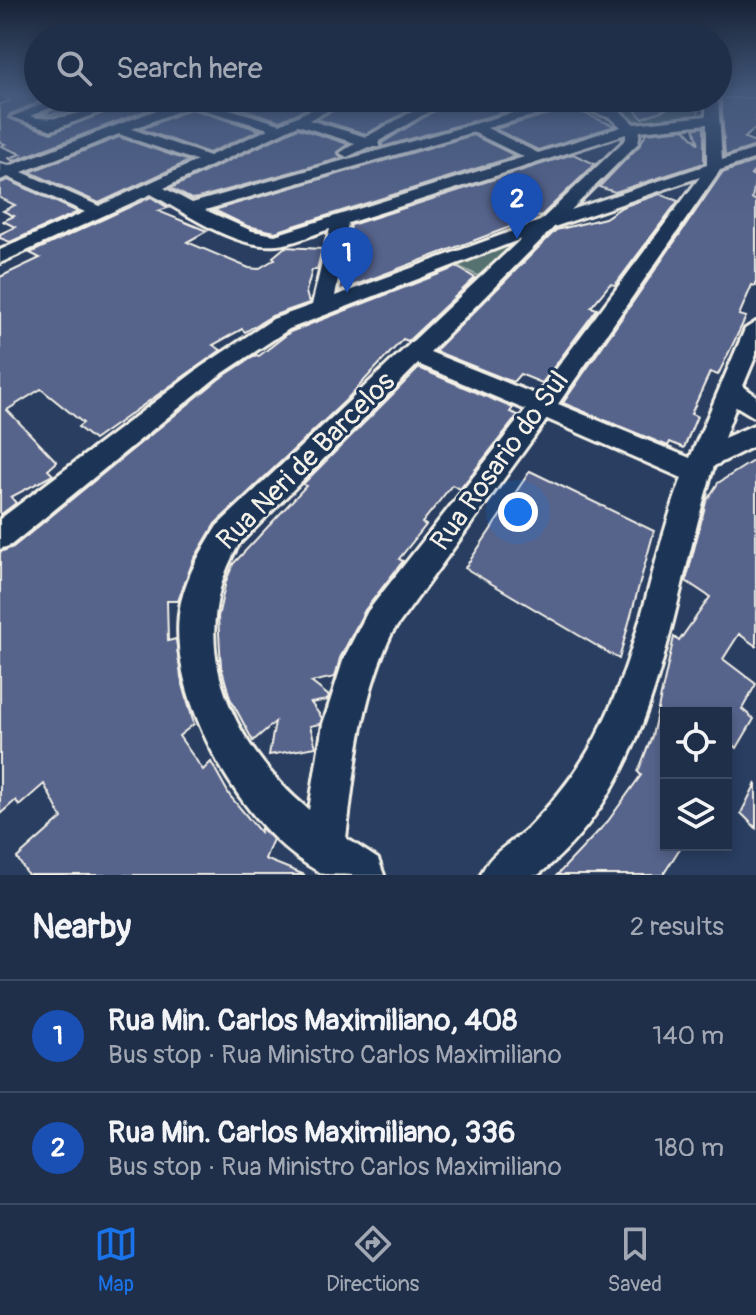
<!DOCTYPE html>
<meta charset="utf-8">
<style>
:root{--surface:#1f2e49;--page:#2c3a53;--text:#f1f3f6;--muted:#a1a8b4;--line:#3c4a61;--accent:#1a73e8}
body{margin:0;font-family:Pangolin,sans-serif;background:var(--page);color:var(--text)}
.controls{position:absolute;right:24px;bottom:24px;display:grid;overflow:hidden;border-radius:0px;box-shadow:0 4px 12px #0003}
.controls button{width:72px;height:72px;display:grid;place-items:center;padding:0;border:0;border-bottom:2px solid var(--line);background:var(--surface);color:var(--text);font:40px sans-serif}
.you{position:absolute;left:518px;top:512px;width:28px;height:28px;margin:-20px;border:6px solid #fff;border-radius:50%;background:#1a73e8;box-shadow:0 0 0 12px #1a73e833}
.badge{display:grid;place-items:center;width:52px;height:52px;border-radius:50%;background:var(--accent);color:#fff;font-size:26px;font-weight:700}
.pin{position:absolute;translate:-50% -66px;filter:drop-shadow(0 2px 4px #0008)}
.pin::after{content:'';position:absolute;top:42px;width:28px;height:24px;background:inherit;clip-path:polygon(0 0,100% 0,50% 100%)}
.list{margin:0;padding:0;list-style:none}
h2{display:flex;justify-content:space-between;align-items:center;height:104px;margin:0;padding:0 32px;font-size:34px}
h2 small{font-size:26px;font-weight:400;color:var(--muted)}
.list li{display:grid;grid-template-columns:52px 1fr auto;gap:24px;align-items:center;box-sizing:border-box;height:112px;padding:0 32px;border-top:2px solid var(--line)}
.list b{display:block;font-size:30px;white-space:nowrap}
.list p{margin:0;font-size:26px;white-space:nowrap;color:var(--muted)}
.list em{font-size:26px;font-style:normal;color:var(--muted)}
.icon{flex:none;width:44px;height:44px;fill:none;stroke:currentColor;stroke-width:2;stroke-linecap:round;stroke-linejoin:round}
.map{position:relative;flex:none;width:756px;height:875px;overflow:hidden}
.search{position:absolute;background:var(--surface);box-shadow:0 4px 12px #0003;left:24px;right:24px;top:24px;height:88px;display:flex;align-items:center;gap:20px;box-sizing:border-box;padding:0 28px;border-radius:44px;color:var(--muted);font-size:30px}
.sheet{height:328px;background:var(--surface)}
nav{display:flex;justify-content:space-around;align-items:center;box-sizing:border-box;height:112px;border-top:2px solid var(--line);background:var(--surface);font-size:22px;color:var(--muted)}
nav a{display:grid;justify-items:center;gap:4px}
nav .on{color:var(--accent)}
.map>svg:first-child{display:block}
.green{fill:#567270;stroke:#a5b2ac;stroke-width:2}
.building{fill:#57638b;stroke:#f4f1e8;stroke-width:2}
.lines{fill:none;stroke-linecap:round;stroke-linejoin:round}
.minor-casing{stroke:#f4f1e8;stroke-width:6}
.minor{fill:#1d3557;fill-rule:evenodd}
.labels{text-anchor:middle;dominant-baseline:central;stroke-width:6;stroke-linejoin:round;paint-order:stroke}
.street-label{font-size:28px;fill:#f4f1e8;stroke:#1d3557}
</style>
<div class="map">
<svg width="756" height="875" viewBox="0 0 756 875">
<rect width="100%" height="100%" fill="#293e61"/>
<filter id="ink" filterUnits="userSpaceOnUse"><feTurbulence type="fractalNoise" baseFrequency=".0125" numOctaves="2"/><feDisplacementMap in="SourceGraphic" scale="16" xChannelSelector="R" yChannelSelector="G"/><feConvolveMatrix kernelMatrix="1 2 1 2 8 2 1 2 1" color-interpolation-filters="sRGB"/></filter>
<g filter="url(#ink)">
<g class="green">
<polygon points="595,98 699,98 698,118 641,122 593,102"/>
<polygon points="497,243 513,250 478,276 451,263"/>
</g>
<g class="building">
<polygon points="0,94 49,98 10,114 8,118 51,133 142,98 174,100 13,161 9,158 21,154 1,146 5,144 0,142 0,104 10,101"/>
<polygon points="77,98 116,98 71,112 41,115"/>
<polygon points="209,98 330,98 280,121"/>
<polygon points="356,98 431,98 366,134 317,119"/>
<polygon points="455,98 553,98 382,147 382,143"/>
<polygon points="721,98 756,98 756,127 745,138 755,142 756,146 725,156"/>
<polygon points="626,99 656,99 666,109 642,118"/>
<polygon points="571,108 615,126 538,150 495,129"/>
<polygon points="191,109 260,130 209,153 141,129"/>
<polygon points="704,127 704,163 615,192 599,187 640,145 646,133 685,129 699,144 694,128"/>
<polygon points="298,128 348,144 337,152 342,158 198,198 191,199 171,188"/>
<polygon points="473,135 516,156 275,232 247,226 214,210"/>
<polygon points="119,137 189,161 99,203 30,172"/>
<polygon points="573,154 595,164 542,215 339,291 351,225"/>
<polygon points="756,161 756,169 751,175 756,176 752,199 756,200 756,286 752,285 739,315 746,317 718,375 710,372 691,414 697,416 684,448 670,442 668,446 563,403 722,173"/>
<polygon points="8,180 78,212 10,242 0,238 0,234 15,227 3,221 14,216 3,211 15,205 0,198 0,183"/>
<polygon points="660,194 678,201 615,285 610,284 591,307 597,309 542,383 520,374 513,382 435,351 556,230 605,218 622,207"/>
<polygon points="151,197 168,208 158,211 207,231 187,242 249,268 258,269 275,259 273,257 285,247 322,249 317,270 312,270 306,292 309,303 272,316 245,332 242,329 213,345 221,350 94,440 78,427 83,423 41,389 7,410 57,462 48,470 53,475 11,497 16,503 0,515 0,277 40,258 30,253"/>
<polygon points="457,267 475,278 408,341 403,339 345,401 215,524 193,561 178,601 167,601 168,641 176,639 181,677 194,724 179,736 203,770 211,762 230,796 260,832 261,828 273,839 265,859 305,875 28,875 17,858 62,818 44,784 19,806 16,800 0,814 0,552 13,547 219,379 256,355 259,356 290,332"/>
<polygon points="419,368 513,408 510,412 518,415 460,489 452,485 422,523 426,525 399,559 403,561 365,610 340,658 335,677 311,682 329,696 327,700 311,703 322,718 320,724 310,726 316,747 269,755 275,722 253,741 230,698 221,666 218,617 226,581 233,564 306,486 303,484"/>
<polygon points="756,459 756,646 739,634 723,659 756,684 742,709 754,719 737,748 726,738 726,713 666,713 666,845 682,845 663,875 557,875 608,821 641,775 638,772 652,736 674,637 679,641 710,597 686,581 706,502 718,483"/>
<polygon points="530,471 654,531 619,659 465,568"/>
<polygon points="756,783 756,828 741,813"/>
</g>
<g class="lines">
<defs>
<g id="minor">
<path d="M57 98H74L30 116C71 127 98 98 139 98L52 130 11 117Z"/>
<path d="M176 98H206L202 101 280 124 337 98H353L309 120 366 137 437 98H452L379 141V147H368L347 157 340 153 355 143 298 125 164 188 192 203 566 98H585L583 101 621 112 634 124 706 116V98H718L722 160 756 149V158L720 170 558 404 690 458 745 329 756 322V355L743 386 756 396V418L736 406 724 438 756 424V445L714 466C668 604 662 778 538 875H481C490 852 510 845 527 829 554 801 578 772 596 737 639 656 650 563 682 478L547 419 392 633C361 698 355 767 346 838L378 859 384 875C367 875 338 875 324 874 243 836 162 690 181 602 188 573 202 550 217 526L521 239 289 329 217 377 11 545 0 549V519L201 367 273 319 312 305 330 229C313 234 294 244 277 245 234 249 186 213 151 194L0 263V250L85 212 8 177 0 180V164L9 166 178 102ZM571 105 611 118 621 127 538 153 487 128ZM191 106 269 129 209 156 132 129ZM707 124V165L571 210 638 143 640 131ZM473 132 524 157 275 235 252 231 205 210ZM119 134 197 161 99 206 22 172ZM626 134V139L540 221 335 296 348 223ZM700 177 537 395 430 352 554 227ZM418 364 526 410 368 611 344 658 323 724 309 810C229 744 183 639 239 544Z"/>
</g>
</defs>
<use href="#minor" class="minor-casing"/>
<use href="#minor" class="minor"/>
</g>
</g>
<linearGradient id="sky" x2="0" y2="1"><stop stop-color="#172235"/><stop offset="0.43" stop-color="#43587b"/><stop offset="1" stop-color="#43587b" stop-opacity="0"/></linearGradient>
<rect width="756" height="217" fill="url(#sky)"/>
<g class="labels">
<g class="street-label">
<text transform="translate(306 461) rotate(-45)">Rua Neri de Barcelos</text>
<text transform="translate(500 461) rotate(-54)">Rua Rosario do Sul</text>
</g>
</g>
</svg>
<div class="controls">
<button><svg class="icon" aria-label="locate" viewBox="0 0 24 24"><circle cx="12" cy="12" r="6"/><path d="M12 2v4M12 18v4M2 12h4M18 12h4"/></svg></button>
<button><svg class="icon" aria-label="layers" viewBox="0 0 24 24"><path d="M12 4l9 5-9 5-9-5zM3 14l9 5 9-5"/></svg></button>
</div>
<div class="you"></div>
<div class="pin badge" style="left:347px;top:293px;background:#1a4fb4">1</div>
<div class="pin badge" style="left:517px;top:239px;background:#1a4fb4">2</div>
<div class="search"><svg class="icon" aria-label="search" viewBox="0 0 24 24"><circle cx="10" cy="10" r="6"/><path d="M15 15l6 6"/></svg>Search here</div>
</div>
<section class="sheet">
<h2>Nearby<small>2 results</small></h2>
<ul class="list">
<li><span class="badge" style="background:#1a4fb4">1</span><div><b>Rua Min. Carlos Maximiliano, 408</b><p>Bus stop · Rua Ministro Carlos Maximiliano</p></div><em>140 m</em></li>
<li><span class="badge" style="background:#1a4fb4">2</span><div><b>Rua Min. Carlos Maximiliano, 336</b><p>Bus stop · Rua Ministro Carlos Maximiliano</p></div><em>180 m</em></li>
</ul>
</section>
<nav>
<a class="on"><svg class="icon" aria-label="map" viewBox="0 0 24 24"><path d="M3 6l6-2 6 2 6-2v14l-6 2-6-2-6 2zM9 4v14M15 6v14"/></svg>Map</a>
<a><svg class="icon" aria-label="directions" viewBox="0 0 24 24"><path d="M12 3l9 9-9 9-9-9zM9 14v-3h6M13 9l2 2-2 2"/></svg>Directions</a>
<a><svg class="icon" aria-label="saved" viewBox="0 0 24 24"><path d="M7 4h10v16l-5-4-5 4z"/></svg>Saved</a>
</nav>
